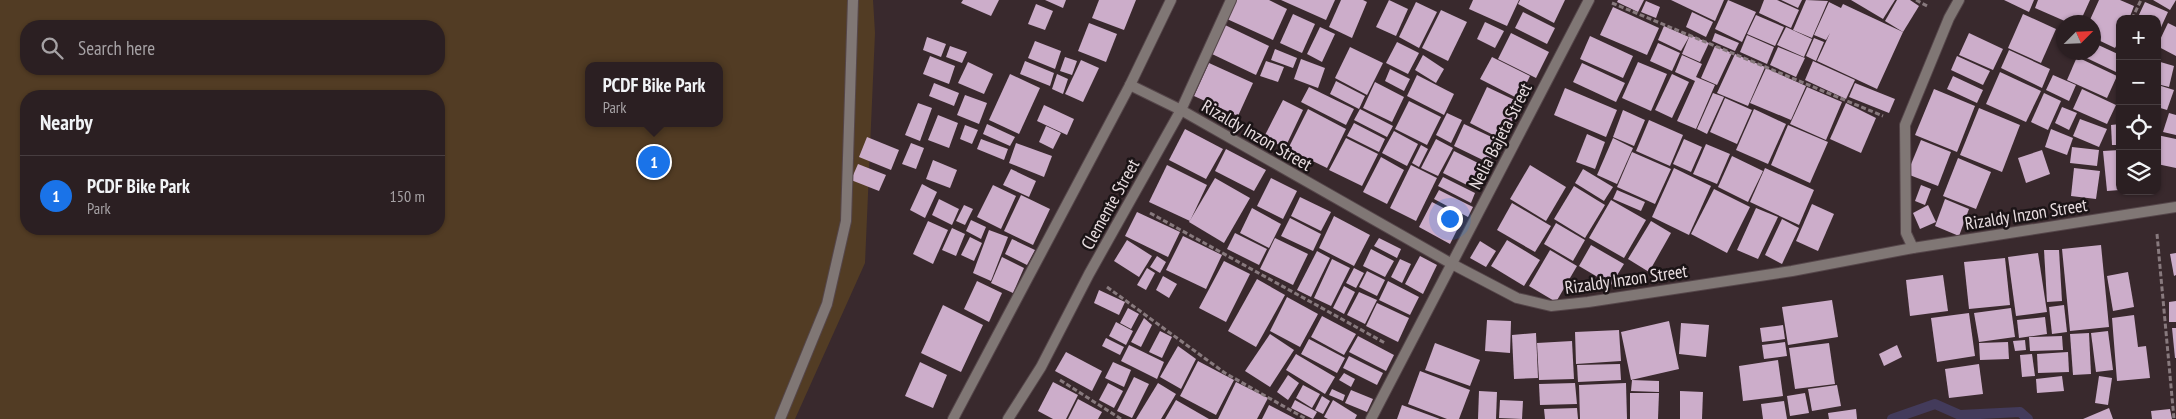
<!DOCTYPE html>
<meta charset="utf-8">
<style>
:root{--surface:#2b1f22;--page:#372c2f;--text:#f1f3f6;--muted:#a6a2a5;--line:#473d40;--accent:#1a73e8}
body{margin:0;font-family:"PT Sans Narrow",sans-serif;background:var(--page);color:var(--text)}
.controls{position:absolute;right:15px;top:15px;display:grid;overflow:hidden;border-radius:10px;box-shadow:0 1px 4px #0004}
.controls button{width:45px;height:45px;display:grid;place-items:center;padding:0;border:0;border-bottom:1px solid var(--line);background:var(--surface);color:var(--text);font:25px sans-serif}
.compass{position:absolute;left:2056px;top:15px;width:45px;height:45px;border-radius:50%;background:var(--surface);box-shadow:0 1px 4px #0004;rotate:66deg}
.you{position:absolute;left:1449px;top:218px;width:18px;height:18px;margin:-12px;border:4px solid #fff;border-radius:50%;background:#1a73e8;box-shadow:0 0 0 8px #1a73e833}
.badge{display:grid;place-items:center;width:32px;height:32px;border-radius:50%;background:var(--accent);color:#fff;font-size:16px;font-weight:700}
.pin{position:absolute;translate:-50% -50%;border:2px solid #fff;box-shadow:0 1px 5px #0006}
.popup{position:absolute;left:585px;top:62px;width:138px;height:65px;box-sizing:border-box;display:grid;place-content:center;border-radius:10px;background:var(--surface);filter:drop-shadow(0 1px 4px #0005);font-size:16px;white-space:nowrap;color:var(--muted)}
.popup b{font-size:19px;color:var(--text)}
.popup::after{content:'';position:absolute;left:50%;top:100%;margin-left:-10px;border:10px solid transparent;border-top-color:var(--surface)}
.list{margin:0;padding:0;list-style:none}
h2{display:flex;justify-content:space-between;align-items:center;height:65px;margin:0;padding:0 20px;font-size:21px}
h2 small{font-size:16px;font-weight:400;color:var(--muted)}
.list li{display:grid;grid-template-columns:32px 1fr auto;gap:15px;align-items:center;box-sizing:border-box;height:80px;padding:0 20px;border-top:1px solid var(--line)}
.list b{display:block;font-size:19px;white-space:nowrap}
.list p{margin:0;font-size:16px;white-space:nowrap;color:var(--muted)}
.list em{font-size:16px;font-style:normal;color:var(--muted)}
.icon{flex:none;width:28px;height:28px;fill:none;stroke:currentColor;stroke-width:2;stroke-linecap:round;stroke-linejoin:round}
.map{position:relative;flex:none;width:2176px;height:419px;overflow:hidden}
.search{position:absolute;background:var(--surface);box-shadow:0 1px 4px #0004;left:20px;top:20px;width:425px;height:55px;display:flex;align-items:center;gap:12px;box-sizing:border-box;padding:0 18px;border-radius:20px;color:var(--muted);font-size:19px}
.panel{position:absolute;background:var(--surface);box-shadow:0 1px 4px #0004;left:20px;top:90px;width:425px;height:145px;border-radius:20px}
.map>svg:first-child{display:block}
.green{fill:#523c24;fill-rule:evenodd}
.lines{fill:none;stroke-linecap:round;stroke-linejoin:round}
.stream{stroke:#433b5b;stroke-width:10}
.building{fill:#ccadca}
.service-casing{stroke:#55464a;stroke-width:12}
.minor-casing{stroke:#55464a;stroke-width:12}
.path{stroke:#887a7e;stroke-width:3;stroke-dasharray:5 2.5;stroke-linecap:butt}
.service{stroke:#807775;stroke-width:10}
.minor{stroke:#807775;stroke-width:10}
.labels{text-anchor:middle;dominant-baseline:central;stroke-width:5;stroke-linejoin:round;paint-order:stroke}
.street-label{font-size:18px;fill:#e8dde0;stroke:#1b1416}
</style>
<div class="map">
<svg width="2176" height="419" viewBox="0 0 2176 419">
<rect width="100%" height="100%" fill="#39292d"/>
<path class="green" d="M0 0H873L875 33 865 263 795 419H0ZM26 26H439V69H26ZM589 66H719V123H589ZM26 96H439V229H26Z"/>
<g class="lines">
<polyline class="stream" points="1892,419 1935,404 1960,415 2020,412 2028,419"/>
</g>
<g class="building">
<polygon points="963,0 999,0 991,16 961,3"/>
<polygon points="1045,0 1066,0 1063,8"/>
<polygon points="1099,0 1136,0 1124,30 1092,18"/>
<polygon points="1235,0 1269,0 1287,9 1273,40 1227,19"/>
<polygon points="1281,0 1335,0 1326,20"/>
<polygon points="1341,0 1363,0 1367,2 1352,38 1329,27"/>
<polygon points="1389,0 1408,9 1396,36 1376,27"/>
<polygon points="1473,0 1519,0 1507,26 1469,9"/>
<polygon points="1520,0 1565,0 1554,23 1518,4"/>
<polygon points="1618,0 1644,0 1638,12 1617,2"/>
<polygon points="1671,0 1724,0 1715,21"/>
<polygon points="1728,0 1756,12 1742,42 1715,29"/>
<polygon points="1764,0 1777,0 1799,10 1791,28 1759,13"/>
<polygon points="1781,0 1802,0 1798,8"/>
<polygon points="1806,0 1828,1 1812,38 1793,30"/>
<polygon points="1851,0 1895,0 1883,19"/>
<polygon points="1897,0 1910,0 1919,6 1903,32 1885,21"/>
<polygon points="2004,0 2034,0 2029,12"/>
<polygon points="2038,0 2090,0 2080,22 2067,22 2035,8"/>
<polygon points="2099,0 2120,0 2134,6 2129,19 2120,19 2120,39 2115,48 2094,38 2094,22 2089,22"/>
<polygon points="2153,0 2176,0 2170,10"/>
<polygon points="1646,1 1660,7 1656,18 1641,12"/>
<polygon points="1416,2 1437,12 1419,48 1399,37"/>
<polygon points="1829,2 1841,8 1843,4 1903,32 1877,89 1817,61 1830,33 1826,40 1814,35"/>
<polygon points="2145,2 2168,12 2157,36 2157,19 2137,19"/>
<polygon points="1036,4 1053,11 1045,30 1028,24"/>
<polygon points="1613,7 1659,28 1647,55 1600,35"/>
<polygon points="1441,10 1467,22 1448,61 1422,48"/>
<polygon points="1523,12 1555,28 1547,44 1515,28"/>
<polygon points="1692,12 1713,22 1706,37 1686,27"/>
<polygon points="1293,14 1315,24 1302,53 1280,43"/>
<polygon points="2023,14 2056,29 2041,63 2008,48"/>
<polygon points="1756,15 1784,27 1775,46 1747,34"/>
<polygon points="1485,22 1504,31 1495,48 1477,39"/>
<polygon points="1089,23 1117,34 1106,62 1078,51"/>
<polygon points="2168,23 2176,27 2176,56 2157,46"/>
<polygon points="1225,25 1269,46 1256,75 1212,54"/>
<polygon points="1664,26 1689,37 1681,51 1658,40"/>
<polygon points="1320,27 1335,34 1322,62 1307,54"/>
<polygon points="1786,27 1812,39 1804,57 1777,45"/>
<polygon points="1511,33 1549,52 1536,78 1498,59"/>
<polygon points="1715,33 1739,43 1735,51 1712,41"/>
<polygon points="1969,33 2003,49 1993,70 1959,55"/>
<polygon points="1690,35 1709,43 1700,62 1682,54"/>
<polygon points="1747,35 1774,47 1767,64 1740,52"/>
<polygon points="1590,36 1633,56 1623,78 1580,59"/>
<polygon points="927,37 946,44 941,57 923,50"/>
<polygon points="1814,38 1824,42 1816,61 1806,56"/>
<polygon points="1035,41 1061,51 1055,69 1028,58"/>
<polygon points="1397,42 1419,53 1408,74 1386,63"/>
<polygon points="1658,43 1680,53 1672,71 1650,61"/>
<polygon points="2094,43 2120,55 2120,64 2116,72 2074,52 2094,52"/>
<polygon points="950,46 967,52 962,63 946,57"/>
<polygon points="1715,46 1732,53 1717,85 1701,78"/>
<polygon points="1350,47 1383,63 1367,95 1335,78"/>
<polygon points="1778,47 1805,58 1796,77 1770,65"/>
<polygon points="1275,49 1297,58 1293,68 1271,60"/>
<polygon points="2009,50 2050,69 2042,88 2001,68"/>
<polygon points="1735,54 1765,67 1748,106 1717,93"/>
<polygon points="1423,55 1444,69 1436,83 1415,70"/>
<polygon points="1682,55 1702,64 1696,77 1715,85 1696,129 1677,121 1695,81 1675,72"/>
<polygon points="930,56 955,66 949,84 923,74"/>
<polygon points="1957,56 1990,71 1983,85 1951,70"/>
<polygon points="1065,57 1077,61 1072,75 1060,71"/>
<polygon points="1492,57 1530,76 1519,99 1480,79"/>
<polygon points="2077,57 2117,76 2107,98 2067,80"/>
<polygon points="1301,59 1325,68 1318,88 1294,79"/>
<polygon points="1081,60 1099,68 1083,102 1065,94"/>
<polygon points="1025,61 1054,73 1050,86 1020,74"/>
<polygon points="1266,61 1284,67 1278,82 1260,76"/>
<polygon points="1813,61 1855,80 1846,99 1805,80"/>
<polygon points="2157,61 2174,66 2169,87 2157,84"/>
<polygon points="968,62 993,74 984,94 958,83"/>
<polygon points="1638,62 1667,74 1651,111 1622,98"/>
<polygon points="1209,63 1253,83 1238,116 1194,96"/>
<polygon points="1582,63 1625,83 1616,102 1573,82"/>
<polygon points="1766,68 1806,86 1791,120 1750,103"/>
<polygon points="1390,69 1410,79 1404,91 1385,81"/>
<polygon points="2000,72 2041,91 2026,122 1986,104"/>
<polygon points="1010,74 1040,88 1019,134 989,120"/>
<polygon points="1057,74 1068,79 1063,94 1052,89"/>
<polygon points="1672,74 1689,82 1672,118 1655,110"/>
<polygon points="1417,75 1454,94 1444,115 1407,96"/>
<polygon points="2053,75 2076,85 2069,101 2046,90"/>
<polygon points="1953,76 1983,90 1977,103 1947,89"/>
<polygon points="1336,81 1365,96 1359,109 1330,94"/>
<polygon points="1375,82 1404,97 1392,122 1363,108"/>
<polygon points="934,83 959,93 954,106 929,96"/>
<polygon points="1855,83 1895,99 1889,113 1849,97"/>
<polygon points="2158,85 2174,90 2167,110 2157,107"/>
<polygon points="1309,87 1354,109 1346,125 1301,102"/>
<polygon points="1487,87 1521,103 1503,140 1470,123"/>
<polygon points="1807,87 1842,102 1826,140 1790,124"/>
<polygon points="1565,88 1617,110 1606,137 1554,115"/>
<polygon points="1934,89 1975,106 1957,152 1915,135"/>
<polygon points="2082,89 2116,105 2107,124 2073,109"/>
<polygon points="1713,93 1724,97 1707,134 1697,129"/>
<polygon points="2044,93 2061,101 2048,130 2031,122"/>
<polygon points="965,95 987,103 979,124 957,115"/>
<polygon points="1725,98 1752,110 1737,144 1710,132"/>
<polygon points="1283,100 1303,110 1285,148 1264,137"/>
<polygon points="1409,101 1441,117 1427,145 1395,129"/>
<polygon points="918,103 932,108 920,141 905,135"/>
<polygon points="1846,103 1876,118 1861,153 1830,139"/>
<polygon points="1044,105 1074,119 1067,135 1037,121"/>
<polygon points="2062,107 2077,113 2069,130 2055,123"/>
<polygon points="1979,108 2020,125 2002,172 1960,155"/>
<polygon points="1308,109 1346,129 1327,168 1288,149"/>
<polygon points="1360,109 1393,126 1387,137 1354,120"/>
<polygon points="1754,109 1786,124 1768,164 1736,150"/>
<polygon points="1623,110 1645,120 1634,146 1613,137"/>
<polygon points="1447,113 1462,120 1451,143 1436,135"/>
<polygon points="2169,113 2176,115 2176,135 2163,132"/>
<polygon points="938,115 958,123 949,148 928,140"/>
<polygon points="2080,119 2107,129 2099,147 2073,136"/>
<polygon points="1649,120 1683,135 1670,166 1636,151"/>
<polygon points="1354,123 1385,139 1379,152 1347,136"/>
<polygon points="987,124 1015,137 1010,146 983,134"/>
<polygon points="1464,124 1500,141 1489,163 1454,146"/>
<polygon points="2120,124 2120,145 2112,145 2111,125"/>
<polygon points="965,125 978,130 972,144 960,139"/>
<polygon points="1788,125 1828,142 1810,183 1771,165"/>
<polygon points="1046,126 1061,133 1053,149 1039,142"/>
<polygon points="1185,129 1223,149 1206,179 1169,160"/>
<polygon points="2051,129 2073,138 2067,155 2045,147"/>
<polygon points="1394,131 1418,144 1407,166 1382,153"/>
<polygon points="1587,134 1605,142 1595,169 1576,162"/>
<polygon points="2157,135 2176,139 2176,168 2157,164"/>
<polygon points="867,137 899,150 891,170 859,157"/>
<polygon points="1346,138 1378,154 1362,186 1329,170"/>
<polygon points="1613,138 1633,148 1617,184 1597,175"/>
<polygon points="981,139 1008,149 1004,160 977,149"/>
<polygon points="1436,139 1453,148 1438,176 1421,168"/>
<polygon points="1684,139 1702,147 1691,172 1673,164"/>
<polygon points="1921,140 1951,152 1938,186 1907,174"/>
<polygon points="911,143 924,148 916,169 902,164"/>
<polygon points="1016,143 1052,156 1044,177 1009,163"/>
<polygon points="1706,144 1730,154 1717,184 1693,174"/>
<polygon points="1421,145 1428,149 1419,167 1412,163"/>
<polygon points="2072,147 2099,150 2097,166 2070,163"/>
<polygon points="1226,149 1266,170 1254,191 1215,171"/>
<polygon points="2042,150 2050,174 2026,183 2018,158"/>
<polygon points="2120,150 2120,190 2107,191 2103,151"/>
<polygon points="1454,151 1490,169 1479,191 1443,173"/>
<polygon points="1632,152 1671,169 1655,204 1617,187"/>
<polygon points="1732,156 1763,171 1748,202 1718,187"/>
<polygon points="1381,157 1404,170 1387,204 1363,192"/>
<polygon points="1958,158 1991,172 1976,209 1943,196"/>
<polygon points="933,160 957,170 950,188 926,179"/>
<polygon points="858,164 886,175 879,191 851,180"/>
<polygon points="1167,165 1207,185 1190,221 1149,202"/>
<polygon points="1411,165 1437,178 1416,221 1390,208"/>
<polygon points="1530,165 1566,187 1546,221 1510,199"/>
<polygon points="1674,168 1711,186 1689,235 1652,217"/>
<polygon points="1765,168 1814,190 1799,225 1750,202"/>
<polygon points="2074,168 2100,171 2096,199 2071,196"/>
<polygon points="1011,169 1036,181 1029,197 1003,185"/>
<polygon points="1583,169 1613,187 1604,201 1575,183"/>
<polygon points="1443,177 1475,193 1471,203 1438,186"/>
<polygon points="1215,178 1250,198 1224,243 1189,222"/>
<polygon points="1271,178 1297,191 1283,219 1257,206"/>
<polygon points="922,184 937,192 925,218 910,210"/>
<polygon points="993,185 1016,196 1001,229 977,217"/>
<polygon points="1921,185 1931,189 1925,205 1915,201"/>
<polygon points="1574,186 1605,205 1585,238 1554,219"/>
<polygon points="1714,189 1750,207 1727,253 1691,234"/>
<polygon points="1439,190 1473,207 1468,217 1434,199"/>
<polygon points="1617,190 1645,202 1641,211 1613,199"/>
<polygon points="1021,195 1050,209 1033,245 1004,231"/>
<polygon points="1300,197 1331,212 1321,231 1291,216"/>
<polygon points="939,199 959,209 952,225 932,215"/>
<polygon points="1945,199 1969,209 1959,236 1935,226"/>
<polygon points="1611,200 1646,220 1624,258 1589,238"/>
<polygon points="1432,202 1463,218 1450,244 1419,227"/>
<polygon points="1512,203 1551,226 1535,252 1497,230"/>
<polygon points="1812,204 1834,214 1818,251 1796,241"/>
<polygon points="964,205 973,209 965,225 956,221"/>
<polygon points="1928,205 1936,222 1920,229 1913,213"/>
<polygon points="1252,208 1281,224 1269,248 1240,233"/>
<polygon points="1756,208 1778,217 1758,259 1737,250"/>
<polygon points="1137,212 1180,232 1168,257 1125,236"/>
<polygon points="1334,216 1370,235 1354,266 1319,248"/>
<polygon points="1290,218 1321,234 1313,251 1281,236"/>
<polygon points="1782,219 1799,228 1782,264 1765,255"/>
<polygon points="971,220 986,227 981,239 966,231"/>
<polygon points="928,221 948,230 933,264 913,254"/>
<polygon points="1651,221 1671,233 1649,272 1628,259"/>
<polygon points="1556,223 1585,240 1573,261 1544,244"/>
<polygon points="952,228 965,234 956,256 942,250"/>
<polygon points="989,230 1008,237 991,281 973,273"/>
<polygon points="1235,233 1267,249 1259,265 1227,249"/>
<polygon points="1183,236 1222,255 1206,289 1166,270"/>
<polygon points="970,237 982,243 974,261 961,255"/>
<polygon points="1275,238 1308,254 1293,285 1260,269"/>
<polygon points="1379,238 1401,249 1397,258 1374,246"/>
<polygon points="1012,239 1035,250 1027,265 1005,254"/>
<polygon points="1127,240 1152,256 1139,277 1114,261"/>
<polygon points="1507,240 1540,260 1524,286 1491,266"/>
<polygon points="1480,241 1496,251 1486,267 1470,258"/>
<polygon points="1591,245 1624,264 1611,285 1579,266"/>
<polygon points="2101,245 2109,327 2070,331 2062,249"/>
<polygon points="1371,249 1394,261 1385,277 1363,266"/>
<polygon points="1550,250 1577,266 1556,302 1529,286"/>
<polygon points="2044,250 2059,250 2062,301 2047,302"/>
<polygon points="1317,251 1330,258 1311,297 1297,290"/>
<polygon points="2038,253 2047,312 2016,316 2008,257"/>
<polygon points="2176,253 2176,275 2174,276 2170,254"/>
<polygon points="1157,256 1166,262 1160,273 1150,267"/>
<polygon points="1420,256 1437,265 1423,294 1405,284"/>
<polygon points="1002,257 1024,268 1013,293 991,283"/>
<polygon points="2005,258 2010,305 1969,309 1964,262"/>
<polygon points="1332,259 1350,268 1331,306 1314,298"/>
<polygon points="1400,259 1411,264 1402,283 1391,277"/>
<polygon points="1224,261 1250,274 1226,322 1199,308"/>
<polygon points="1147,268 1155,273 1146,290 1137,285"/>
<polygon points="1354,268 1364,273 1356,288 1346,283"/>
<polygon points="1367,271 1385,280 1377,296 1359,287"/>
<polygon points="2128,272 2134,307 2113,311 2107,276"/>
<polygon points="1943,275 1948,311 1910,316 1906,280"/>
<polygon points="1163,276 1177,284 1169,298 1156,290"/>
<polygon points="1257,279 1285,295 1256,347 1228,331"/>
<polygon points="977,281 1002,293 989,322 964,309"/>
<polygon points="1388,281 1419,297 1410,315 1379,300"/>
<polygon points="1344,286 1355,292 1344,314 1333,308"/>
<polygon points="1099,290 1125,302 1119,315 1094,303"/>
<polygon points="1359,292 1377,300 1365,324 1347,315"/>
<polygon points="1287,297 1318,314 1300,347 1270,331"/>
<polygon points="1832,300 1838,337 1788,345 1782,307"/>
<polygon points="2176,301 2176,322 2169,322 2169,302"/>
<polygon points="1377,303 1409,318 1398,342 1366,326"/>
<polygon points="943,305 983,325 961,372 921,353"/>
<polygon points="2064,305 2067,332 2052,334 2049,307"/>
<polygon points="1128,308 1139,314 1131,329 1120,323"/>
<polygon points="2011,308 2015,337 1979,342 1974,313"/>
<polygon points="1969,313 1975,356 1937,362 1931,318"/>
<polygon points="2134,315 2138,347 2146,346 2150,378 2117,381 2112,318"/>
<polygon points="1322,316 1356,334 1344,355 1311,337"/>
<polygon points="2045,317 2047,334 2019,338 2017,320"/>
<polygon points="1144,318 1152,325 1141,347 1131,342"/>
<polygon points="1487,320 1511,321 1510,353 1485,351"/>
<polygon points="1669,321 1679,369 1631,380 1621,332"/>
<polygon points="1116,322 1133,331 1126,345 1109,336"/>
<polygon points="1681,323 1709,325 1706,357 1679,354"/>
<polygon points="1783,325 1785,339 1762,342 1760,328"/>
<polygon points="2172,328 2176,328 2176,358 2175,358"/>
<polygon points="1619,330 1621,361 1576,364 1575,332"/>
<polygon points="1160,331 1172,337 1162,358 1149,352"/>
<polygon points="2108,331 2113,370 2096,372 2091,333"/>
<polygon points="1536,333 1538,378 1514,379 1512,335"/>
<polygon points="2089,333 2091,374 2073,375 2070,334"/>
<polygon points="1270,334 1294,350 1270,387 1245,371"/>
<polygon points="1358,336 1394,355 1386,371 1349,352"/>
<polygon points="2062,336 2063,350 2030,351 2029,337"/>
<polygon points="1106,338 1124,347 1120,355 1102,346"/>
<polygon points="1309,339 1345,358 1337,373 1301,354"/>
<polygon points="2025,340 2026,350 2015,351 2013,341"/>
<polygon points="1572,341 1574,379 1539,380 1537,343"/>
<polygon points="1785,342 1787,356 1764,359 1762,345"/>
<polygon points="2008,342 2009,359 1980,360 1979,343"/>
<polygon points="1435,343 1480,360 1470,386 1425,370"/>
<polygon points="1829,343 1835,384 1795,389 1789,348"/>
<polygon points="1129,345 1164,362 1157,379 1121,361"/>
<polygon points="1897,345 1902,357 1884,366 1879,354"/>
<polygon points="1178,346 1196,359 1181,389 1160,377"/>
<polygon points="1066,352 1102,371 1092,391 1055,371"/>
<polygon points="2068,352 2069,372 2038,373 2037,354"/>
<polygon points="1296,354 1335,377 1325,394 1286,370"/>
<polygon points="2032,354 2035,376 2022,377 2020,355"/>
<polygon points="1349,356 1383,373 1377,385 1343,368"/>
<polygon points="1778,360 1783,396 1743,401 1739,366"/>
<polygon points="1198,361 1234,380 1216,415 1180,396"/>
<polygon points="920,362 947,375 933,408 905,396"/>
<polygon points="1113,362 1131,370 1124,387 1105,378"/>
<polygon points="1620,364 1621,380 1578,382 1577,365"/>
<polygon points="1979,364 1983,394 1949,398 1945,369"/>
<polygon points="1420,371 1470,390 1459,419 1447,419 1408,404"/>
<polygon points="1344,373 1355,379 1351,387 1339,380"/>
<polygon points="1288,375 1299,383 1288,400 1277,392"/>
<polygon points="2062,376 2064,391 2037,393 2036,379"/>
<polygon points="2099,376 2112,378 2108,405 2095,403"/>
<polygon points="1134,377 1149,384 1132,418 1117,411"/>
<polygon points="1632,380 1659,381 1659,392 1631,391"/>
<polygon points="1053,382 1078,395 1066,419 1053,419 1038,411"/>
<polygon points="1236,382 1268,398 1257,419 1218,419"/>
<polygon points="1108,383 1123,391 1114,408 1099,400"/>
<polygon points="1158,383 1176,394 1161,419 1136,419"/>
<polygon points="1575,383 1577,404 1540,405 1539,384"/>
<polygon points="1626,383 1627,419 1580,419 1579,385"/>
<polygon points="1303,385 1320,394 1312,408 1296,398"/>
<polygon points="1837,385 1841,406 1812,411 1808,389"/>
<polygon points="1332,389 1345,395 1343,401 1329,395"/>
<polygon points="1351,390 1373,399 1367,412 1345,403"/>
<polygon points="1479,391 1497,392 1496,419 1478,419"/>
<polygon points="1680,391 1703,392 1702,419 1680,419"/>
<polygon points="1630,393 1659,393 1658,419 1630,419"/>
<polygon points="1805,393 1809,413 1790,416 1787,396"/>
<polygon points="1322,396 1330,401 1323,414 1315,410"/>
<polygon points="1078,399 1102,412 1098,419 1068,419"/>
<polygon points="1176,400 1209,419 1165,419"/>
<polygon points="1295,400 1317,412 1313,419 1291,408"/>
<polygon points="1333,400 1357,415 1355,419 1328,419 1324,417"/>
<polygon points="1500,400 1523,401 1522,419 1499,418"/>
<polygon points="1784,401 1787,419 1763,419 1761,404"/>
<polygon points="1269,405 1296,419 1262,419"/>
<polygon points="1402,405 1440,419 1397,419"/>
<polygon points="1577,408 1578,419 1545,419 1544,409"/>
<polygon points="2109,408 2113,419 2083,419"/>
<polygon points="1856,409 1857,419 1829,419 1828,413"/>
<polygon points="2170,409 2172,419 2152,419 2151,411"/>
</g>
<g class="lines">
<defs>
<polyline id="service" points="780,419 827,304 846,221 853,0"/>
<g id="minor">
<polyline points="1130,85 1181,110 1452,264 1517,298 1551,306 1588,302 1792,271 1913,248 2176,207"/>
<polyline points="1913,248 1906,233 1905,125 1949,18 1959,0"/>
<polyline points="953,419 1130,85 1171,0"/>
<polyline points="1008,419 1041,367 1089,274 1181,110 1231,0"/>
<polyline points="1371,419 1589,0"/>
</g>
</defs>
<use href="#service" class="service-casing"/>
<use href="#minor" class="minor-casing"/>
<g class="path">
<polyline points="1916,0 1929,7"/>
<polyline points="1612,3 1883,116"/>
<polyline points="2132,19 2141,0"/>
<polyline points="1150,213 1385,343"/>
<polyline points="2157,234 2174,419"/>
<polyline points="1107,287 1225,373 1306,419"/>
<polyline points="1060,380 1121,419"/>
</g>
<use href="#service" class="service"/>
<use href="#minor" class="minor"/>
</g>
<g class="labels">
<g class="street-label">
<text transform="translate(1257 135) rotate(30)">Rizaldy Inzon Street</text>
<text transform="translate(1500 136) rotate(-63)">Nelia Bajeta Street</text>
<text transform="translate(1110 204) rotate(-61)">Clemente Street</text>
<text transform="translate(2026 214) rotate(-9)">Rizaldy Inzon Street</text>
<text transform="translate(1626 279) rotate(-8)">Rizaldy Inzon Street</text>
</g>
</g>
</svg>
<div class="controls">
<button>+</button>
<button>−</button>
<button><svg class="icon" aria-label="locate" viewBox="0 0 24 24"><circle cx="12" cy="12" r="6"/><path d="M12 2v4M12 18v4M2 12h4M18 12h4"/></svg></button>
<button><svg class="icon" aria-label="layers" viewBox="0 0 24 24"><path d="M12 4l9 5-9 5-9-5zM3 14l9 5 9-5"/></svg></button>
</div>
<svg class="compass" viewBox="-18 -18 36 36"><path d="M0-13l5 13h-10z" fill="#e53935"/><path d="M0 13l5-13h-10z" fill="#a6a2a5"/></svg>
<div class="you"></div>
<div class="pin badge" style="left:654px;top:162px">1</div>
<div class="popup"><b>PCDF Bike Park</b>Park</div>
<div class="search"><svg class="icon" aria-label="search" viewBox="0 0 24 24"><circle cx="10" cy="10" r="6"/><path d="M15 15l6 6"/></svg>Search here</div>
<section class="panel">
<h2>Nearby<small></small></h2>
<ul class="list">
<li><span class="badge">1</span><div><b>PCDF Bike Park</b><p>Park</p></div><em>150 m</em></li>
</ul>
</section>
</div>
